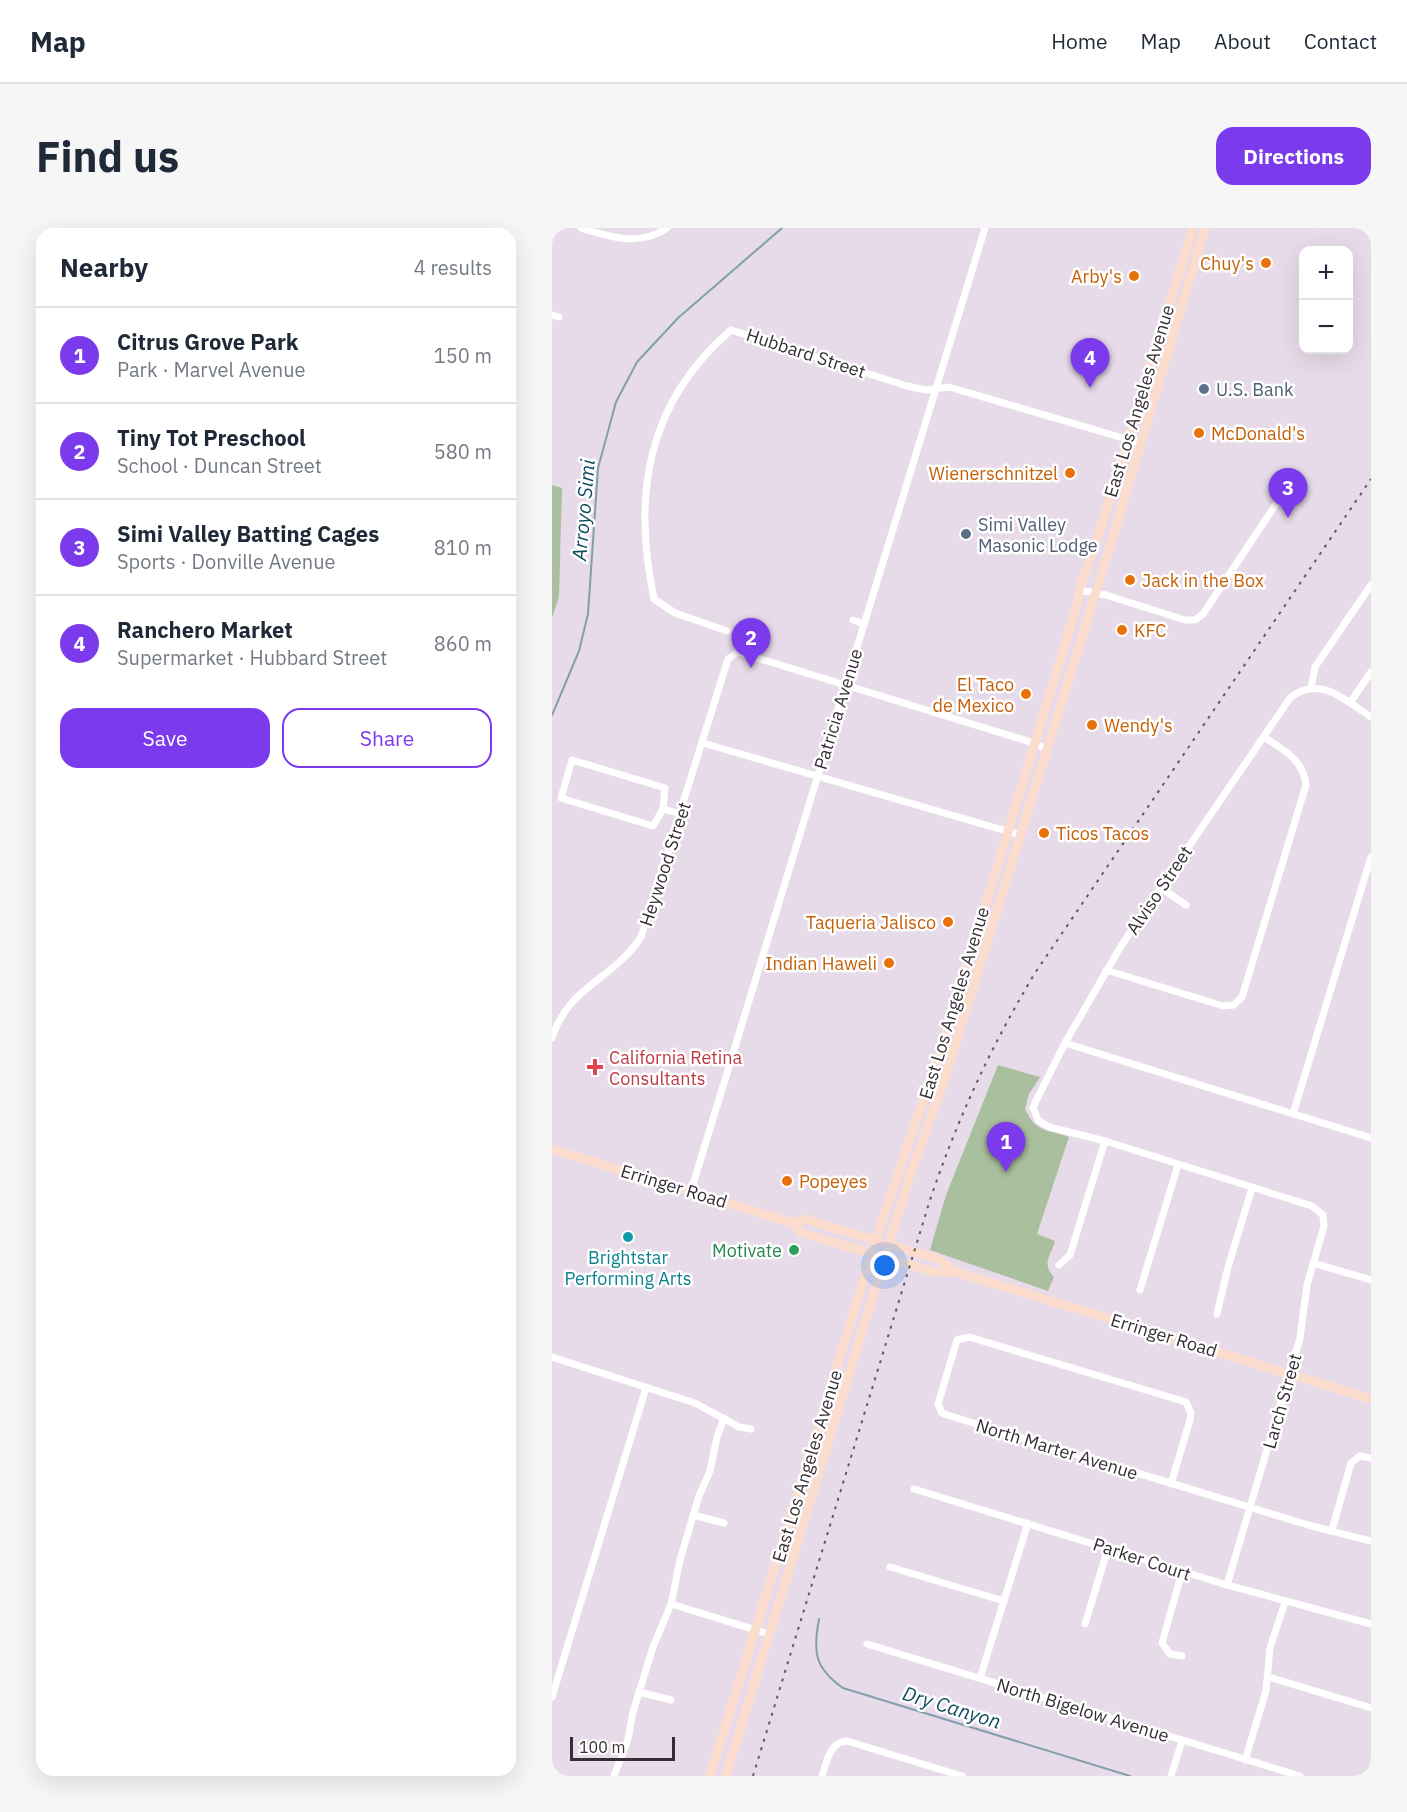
<!DOCTYPE html>
<meta charset="utf-8">
<style>
:root{--surface:#fff;--page:#f6f6f7;--text:#1f2937;--muted:#747a83;--line:#e0e1e3;--accent:#7c3aed}
body{margin:0;font-family:"IBM Plex Sans",sans-serif;background:var(--page);color:var(--text)}
.controls{position:absolute;right:18px;top:18px;display:grid;overflow:hidden;border-radius:12px;box-shadow:0 6px 24px #0002}
.controls button{width:54px;height:54px;display:grid;place-items:center;padding:0;border:0;border-bottom:2px solid var(--line);background:var(--surface);color:var(--text);font:30px sans-serif}
.scale{position:absolute;left:18px;bottom:15px;width:105px;box-sizing:border-box;padding-left:6px;border:3px solid #352f35;border-top:0;font-size:16px;line-height:21px;white-space:nowrap;color:#352f35;-webkit-text-stroke:4px #fff;paint-order:stroke}
.you{position:absolute;left:333px;top:1038px;width:21px;height:21px;margin:-15px;border:4px solid #fff;border-radius:50%;background:#1a73e8;box-shadow:0 0 0 9px #1a73e833}
.badge{display:grid;place-items:center;width:39px;height:39px;border-radius:50%;background:var(--accent);color:#fff;font-size:20px;font-weight:700}
.pin{position:absolute;translate:-50% -50px;filter:drop-shadow(0 2px 3px #0008)}
.pin::after{content:'';position:absolute;top:32px;width:21px;height:18px;background:inherit;clip-path:polygon(0 0,100% 0,50% 100%)}
.list{margin:0;padding:0;list-style:none}
h2{display:flex;justify-content:space-between;align-items:center;height:78px;margin:0;padding:0 24px;font-size:26px}
h2 small{font-size:20px;font-weight:400;color:var(--muted)}
.list li{display:grid;grid-template-columns:39px 1fr auto;gap:18px;align-items:center;box-sizing:border-box;height:96px;padding:0 24px;border-top:2px solid var(--line)}
.list b{display:block;font-size:22px;white-space:nowrap}
.list p{margin:0;font-size:20px;white-space:nowrap;color:var(--muted)}
.list em{font-size:20px;font-style:normal;color:var(--muted)}
.actions{display:flex;gap:12px;padding:18px 24px}
.actions a{flex:1;padding:14px 0;border:2px solid var(--accent);border-radius:18px;text-align:center;font-size:21px;color:var(--accent)}
.actions .main{background:var(--accent);color:#fff}
.map{position:relative;flex:none;width:819px;height:1548px;overflow:hidden;border-radius:18px}
header{display:flex;align-items:center;gap:36px;box-sizing:border-box;height:84px;padding:0 30px;background:var(--surface);border-bottom:2px solid var(--line)}
header strong{font-size:28px}
nav{display:flex;gap:33px;margin-inline-start:auto;font-size:21px}
.intro{display:flex;align-items:center;justify-content:space-between;box-sizing:border-box;height:144px;padding:0 36px}
h1{margin:0;font-size:42px}
.button{padding:15px 27px;border-radius:18px;background:var(--accent);color:#fff;font-size:21px;font-weight:700}
main{display:flex;gap:36px;padding:0 36px}
aside{flex:1;background:var(--surface);border-radius:18px;box-shadow:0 6px 24px #0002}
.map>svg:first-child{display:block}
.green{fill:#aabf9d}
.lines{fill:none;stroke-linecap:round;stroke-linejoin:round}
.stream{stroke:#819fae;stroke-width:2}
.minor{stroke:#fff;stroke-width:7}
.major{stroke:#fbdccd;stroke-width:9}
.rail{stroke:#615a62;stroke-width:2;stroke-dasharray:3 6;stroke-linecap:butt}
.food-dot{fill:#e8710a;stroke:#fff;stroke-width:2}
.service-dot{fill:#5c6f8a;stroke:#fff;stroke-width:2}
.health-dot{fill:#e0444e;stroke:#fff;stroke-width:2}
.culture-dot{fill:#0f9aa8;stroke:#fff;stroke-width:2}
.leisure-dot{fill:#2e9e5b;stroke:#fff;stroke-width:2}
.labels{text-anchor:middle;dominant-baseline:central;stroke-width:5;stroke-linejoin:round;paint-order:stroke}
.food-label{font-size:18px;fill:#c56008;stroke:#fff;text-anchor:end}
.street-label{font-size:18px;fill:#352f35;stroke:#fff}
.service-label{font-size:18px;fill:#4e5e75;stroke:#fff;text-anchor:start}
.health-label{font-size:18px;fill:#be3a42;stroke:#fff;text-anchor:start}
.leisure-label{font-size:18px;fill:#27864d;stroke:#fff;text-anchor:end}
.culture-label{font-size:18px;fill:#0d838f;stroke:#fff}
.water-label{font-size:20px;font-style:italic;fill:#0d4c60;stroke:#fff}
</style>
<header>
<strong>Map</strong>
<nav><a>Home</a><a>Map</a><a>About</a><a>Contact</a></nav>
</header>
<div class="intro"><h1>Find us</h1><a class="button">Directions</a></div>
<main>
<aside>
<h2>Nearby<small>4 results</small></h2>
<ul class="list">
<li><span class="badge">1</span><div><b>Citrus Grove Park</b><p>Park · Marvel Avenue</p></div><em>150 m</em></li>
<li><span class="badge">2</span><div><b>Tiny Tot Preschool</b><p>School · Duncan Street</p></div><em>580 m</em></li>
<li><span class="badge">3</span><div><b>Simi Valley Batting Cages</b><p>Sports · Donville Avenue</p></div><em>810 m</em></li>
<li><span class="badge">4</span><div><b>Ranchero Market</b><p>Supermarket · Hubbard Street</p></div><em>860 m</em></li>
</ul>
<div class="actions"><a class="main">Save</a><a>Share</a></div>
</aside>
<div class="map">
<svg width="819" height="1548" viewBox="0 0 819 1548">
<rect width="100%" height="100%" fill="#e8dbe9"/>
<g class="green">
<polygon points="0,257 10,260 7,369 0,390"/>
<path d="M446 837 488 849 477 866 473 881C485 906 493 900 517 909L485 1006 503 1013C499 1028 489 1035 502 1049L496 1063 378 1022 394 967Z"/>
</g>
<g class="lines">
<g class="stream">
<polyline points="0,487 27,423 36,386 46,240 64,174 85,134 126,90 230,0"/>
<path d="M267 1391C261 1423 262 1440 291 1460L578 1548"/>
</g>
<g class="minor">
<path d="M29 0C58 9 88 19 115 0"/>
<polyline points="0,87 7,89"/>
<polyline points="527,362 554,367 633,392 643,392 651,386 740,252"/>
<polyline points="301,392 312,396"/>
<path d="M175 403 123 385 102 371C80 267 95 174 179 102L355 158 374 162 397 159 588 215"/>
<polyline points="186,424 187,407"/>
<polyline points="759,460 763,439 819,357"/>
<polyline points="798,475 819,444"/>
<polyline points="151,515 468,607"/>
<polygon points="20,532 113,560 111,581 101,598 9,570"/>
<polyline points="111,581 129,586"/>
<polyline points="609,660 634,677"/>
<path d="M554 742 671 778 682 777 690 769 754 557C751 531 733 523 712 509"/>
<path d="M0 810C17 757 61 752 89 709L176 431 186 424 482 515 494 521"/>
<polyline points="513,815 819,910"/>
<polyline points="741,886 819,629"/>
<polyline points="139,963 433,0"/>
<polyline points="761,1035 819,1052"/>
<polyline points="507,1037 518,1027 553,913"/>
<polyline points="588,1062 626,937"/>
<polyline points="665,1086 676,1039 700,960"/>
<polyline points="0,1129 143,1175 187,1199 199,1201"/>
<polyline points="619,1256 638,1192 639,1185 634,1174 417,1109 405,1112 386,1176 390,1185 395,1187 756,1297 819,1313"/>
<polyline points="362,1261 675,1357 819,1396"/>
<polyline points="141,1287 172,1295"/>
<polyline points="780,1302 799,1235 808,1228 819,1230"/>
<polyline points="338,1339 452,1373"/>
<path d="M675 1357 748 1110 755 1057 772 998 771 987 760 978 553 913 497 899 486 892 481 879 513 815 569 718 738 470C767 446 794 473 819 489"/>
<polyline points="119,1376 217,1406"/>
<polyline points="533,1396 556,1320"/>
<polyline points="315,1416 748,1548"/>
<polyline points="630,1428 618,1426 610,1415 630,1344"/>
<polyline points="717,1449 819,1480"/>
<polyline points="428,1450 476,1295"/>
<polyline points="87,1464 119,1472"/>
<polyline points="0,1469 94,1160"/>
<polyline points="693,1532 714,1463 718,1420 733,1374"/>
<polyline points="62,1548 76,1511 81,1484 101,1419 119,1376 128,1332 147,1268 158,1243 165,1209 172,1190"/>
<path d="M270 1548C275 1534 277 1514 295 1513L410 1548"/>
<polyline points="619,1548 630,1513"/>
</g>
<g class="major">
<polyline points="0,921 244,996 248,1004 260,1008 383,1044 404,1044 819,1171"/>
<polyline points="244,996 251,991 369,1026 388,1032 404,1044"/>
<polyline points="158,1548 329,996 399,791 526,373 527,362 544,315 641,0"/>
<polyline points="174,1548 359,944 391,856 558,319 653,0"/>
</g>
<path class="rail" d="M201 1548 378 972C405 892 439 818 483 745L819 251"/>
</g>
<g class="food-dot">
<circle cx="714" cy="35" r="6"/>
<circle cx="582" cy="48" r="6"/>
<circle cx="647" cy="205" r="6"/>
<circle cx="518" cy="245" r="6"/>
<circle cx="578" cy="352" r="6"/>
<circle cx="570" cy="402" r="6"/>
<circle cx="474" cy="466" r="6"/>
<circle cx="540" cy="497" r="6"/>
<circle cx="492" cy="605" r="6"/>
<circle cx="396" cy="694" r="6"/>
<circle cx="337" cy="735" r="6"/>
<circle cx="235" cy="953" r="6"/>
</g>
<g class="service-dot">
<circle cx="652" cy="161" r="6"/>
<circle cx="414" cy="306" r="6"/>
</g>
<path class="health-dot" d="M40 830h6v6h6v6h-6v6h-6v-6h-6v-6h6z"/>
<circle class="culture-dot" cx="76" cy="1009" r="6"/>
<circle class="leisure-dot" cx="242" cy="1022" r="6"/>
<g class="labels">
<g class="food-label">
<text x="702" y="35">Chuy's</text>
<text x="570" y="48">Arby's</text>
<text x="659" y="205" text-anchor="start">McDonald's</text>
<text x="506" y="245">Wienerschnitzel</text>
<text x="590" y="352" text-anchor="start">Jack in the Box</text>
<text x="582" y="402" text-anchor="start">KFC</text>
<text x="462" y="456">El Taco<tspan x="462" dy="21">de Mexico</tspan></text>
<text x="552" y="497" text-anchor="start">Wendy's</text>
<text x="504" y="605" text-anchor="start">Ticos Tacos</text>
<text x="384" y="694">Taqueria Jalisco</text>
<text x="325" y="735">Indian Haweli</text>
<text x="247" y="953" text-anchor="start">Popeyes</text>
</g>
<g class="street-label">
<text transform="translate(254 125) rotate(18)">Hubbard Street</text>
<text transform="translate(587 173) rotate(-73)">East Los Angeles Avenue</text>
<text transform="translate(286 481) rotate(-73)">Patricia Avenue</text>
<text transform="translate(113 636) rotate(-72)">Heywood Street</text>
<text transform="translate(607 662) rotate(-56)">Alviso Street</text>
<text transform="translate(402 775) rotate(-73)">East Los Angeles Avenue</text>
<text transform="translate(122 958) rotate(17)">Erringer Road</text>
<text transform="translate(612 1107) rotate(17)">Erringer Road</text>
<text transform="translate(730 1173) rotate(-74)">Larch Street</text>
<text transform="translate(505 1221) rotate(17)">North Marter Avenue</text>
<text transform="translate(255 1238) rotate(-73)">East Los Angeles Avenue</text>
<text transform="translate(590 1331) rotate(18)">Parker Court</text>
<text transform="translate(531 1482) rotate(17)">North Bigelow Avenue</text>
</g>
<g class="service-label">
<text x="664" y="161">U.S. Bank</text>
<text x="426" y="296">Simi Valley<tspan x="426" dy="21">Masonic Lodge</tspan></text>
</g>
<g class="health-label">
<text x="57" y="829">California Retina<tspan x="57" dy="21">Consultants</tspan></text>
</g>
<g class="leisure-label">
<text x="230" y="1022">Motivate</text>
</g>
<g class="culture-label">
<text x="76" y="1029">Brightstar<tspan x="76" dy="21">Performing Arts</tspan></text>
</g>
<g class="water-label">
<text transform="translate(31 282) rotate(-85)">Arroyo Simi</text>
<text transform="translate(400 1479) rotate(17)">Dry Canyon</text>
</g>
</g>
</svg>
<div class="controls">
<button>+</button>
<button>−</button>
</div>
<div class="scale">100 m</div>
<div class="you"></div>
<div class="pin badge" style="left:454px;top:944px">1</div>
<div class="pin badge" style="left:199px;top:440px">2</div>
<div class="pin badge" style="left:736px;top:290px">3</div>
<div class="pin badge" style="left:538px;top:160px">4</div>
</div>
</main>
